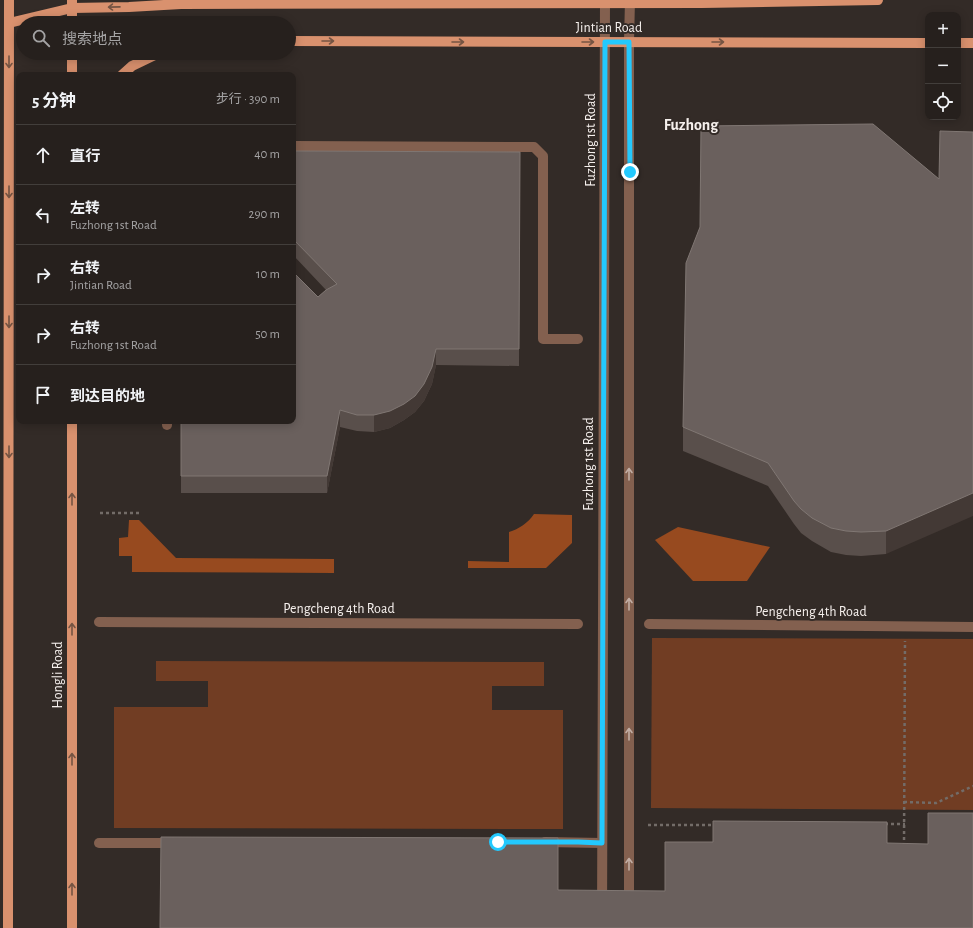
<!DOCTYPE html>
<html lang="zh">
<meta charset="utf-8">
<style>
:root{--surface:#26201d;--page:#322d2a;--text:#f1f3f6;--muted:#a4a3a4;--line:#423e3b}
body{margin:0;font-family:"Alegreya Sans","Noto Sans SC",sans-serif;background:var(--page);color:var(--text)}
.controls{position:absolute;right:12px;top:12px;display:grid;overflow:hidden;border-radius:8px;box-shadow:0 2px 10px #0003}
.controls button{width:36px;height:36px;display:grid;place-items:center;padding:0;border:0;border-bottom:1px solid var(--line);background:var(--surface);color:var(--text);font:20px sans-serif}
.stop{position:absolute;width:12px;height:12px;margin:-9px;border:3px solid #23c9fe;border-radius:50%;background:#fff}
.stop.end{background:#23c9fe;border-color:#fff;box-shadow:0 1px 4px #0008}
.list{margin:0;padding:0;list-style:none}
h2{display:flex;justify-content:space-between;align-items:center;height:52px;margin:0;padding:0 16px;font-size:17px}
h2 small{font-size:13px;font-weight:400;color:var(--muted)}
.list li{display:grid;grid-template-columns:26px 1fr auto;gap:12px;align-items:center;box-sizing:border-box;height:60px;padding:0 16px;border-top:1px solid var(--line)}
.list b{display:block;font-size:15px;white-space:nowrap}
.list p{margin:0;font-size:13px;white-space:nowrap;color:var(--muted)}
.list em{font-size:13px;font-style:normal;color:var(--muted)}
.icon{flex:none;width:22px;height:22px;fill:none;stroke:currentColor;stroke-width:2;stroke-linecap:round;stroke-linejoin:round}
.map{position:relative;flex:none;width:973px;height:928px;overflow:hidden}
.search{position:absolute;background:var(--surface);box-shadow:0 2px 10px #0003;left:16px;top:16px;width:280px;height:44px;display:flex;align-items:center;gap:10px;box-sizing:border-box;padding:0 14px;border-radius:22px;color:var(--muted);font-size:15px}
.panel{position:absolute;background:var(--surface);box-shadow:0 2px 10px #0003;left:16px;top:72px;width:280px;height:352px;border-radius:8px}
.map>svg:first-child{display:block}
.green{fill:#713d23}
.water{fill:#974a1f}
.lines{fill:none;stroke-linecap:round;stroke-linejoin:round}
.path{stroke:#736c68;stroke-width:2.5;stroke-dasharray:3 3;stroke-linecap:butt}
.minor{stroke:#83604f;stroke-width:10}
.major{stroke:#d9916e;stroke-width:10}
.wall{fill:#594f4b}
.shaded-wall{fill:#433935}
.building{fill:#6a605d;stroke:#807773}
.oneway{stroke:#755443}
.oneway2{stroke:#c2afa6}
.route{stroke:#23c9fe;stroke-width:5}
.labels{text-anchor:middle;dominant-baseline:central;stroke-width:4;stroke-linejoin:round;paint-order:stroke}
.street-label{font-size:14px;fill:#f6f0ed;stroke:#332b27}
.quarter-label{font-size:16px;font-weight:bold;fill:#f6f0ed;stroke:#332b27}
</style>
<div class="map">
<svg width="973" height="928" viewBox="0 0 973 928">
<rect width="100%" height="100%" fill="#332b27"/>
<g class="green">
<polygon points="652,638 973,639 973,810 651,808"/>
<polygon points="156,661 544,662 544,686 492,686 492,710 563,710 563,829 114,828 114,707 208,707 208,681 156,681"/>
</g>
<g class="water">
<path d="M534 514 572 515V543L546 568H468V561L509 562V532C519 529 528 523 534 514Z"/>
<polygon points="129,520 139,520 176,558 334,559 334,573 132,572 132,556 119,556 119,538 128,537"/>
<polygon points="678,527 770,547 747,581 693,581 655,540"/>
</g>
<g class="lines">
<g class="path">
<polyline points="100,513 142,513"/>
<polyline points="904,802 936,803 973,786"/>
<polyline points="885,824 905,824"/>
<polyline points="648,825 716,825"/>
<polyline points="904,846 905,641"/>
</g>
<g class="minor">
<polyline points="293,146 534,147 543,156 543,339 578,339"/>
<polyline points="167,425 167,421"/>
<polyline points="99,622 578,624"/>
<polyline points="649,624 973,627"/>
<polyline points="545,842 602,843"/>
<polyline points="99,843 175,843"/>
<polyline points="629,903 629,42 630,0"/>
<polyline points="602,928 605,0"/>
</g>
<g class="major">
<polyline points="9,23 72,8 129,7 181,4 702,3 878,0"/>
<polyline points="72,23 72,0"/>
<polyline points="289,41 928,43"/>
<polyline points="958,43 973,43"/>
<polyline points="72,53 72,75"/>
<polyline points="122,75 132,66 159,53"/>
<polyline points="72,421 72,928"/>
<polyline points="8,928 9,0"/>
</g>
</g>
<g class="wall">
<polygon points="973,132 886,554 861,556 846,555 831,552 812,541 801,533 794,524 768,486 683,451 683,427 939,179"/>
<polygon points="293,151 520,152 519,366 436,365 432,384 424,401 415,412 404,420 390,428 374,432 357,431 340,427 327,493 181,493 181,421 318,297 326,290 293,255"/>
</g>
<g class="shaded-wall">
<polygon points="436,349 436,365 432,384 424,401 415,412 404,420 390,428 374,432 374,415"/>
<polygon points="340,410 340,427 327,493 327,476"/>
<polygon points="973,493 973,516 886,554 886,531"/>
</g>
<g class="building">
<polygon points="873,124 939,179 940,131 973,132 973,493 886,531 861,532 846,531 831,528 812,518 801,509 794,501 768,463 683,427 686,263 700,227 701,126"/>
<polygon points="293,151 520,152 519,349 436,349 432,367 424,384 415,396 404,404 390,411 374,415 357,415 340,410 327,476 181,476 181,421 293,421 293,272 318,297 326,290 337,284 293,239"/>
<polygon points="928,813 973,813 973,928 160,928 161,837 558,838 558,890 665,891 665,842 713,842 713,821 887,822 887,843 928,844"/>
</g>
<defs><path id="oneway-shaft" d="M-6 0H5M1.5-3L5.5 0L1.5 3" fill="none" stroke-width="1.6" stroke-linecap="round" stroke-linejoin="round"/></defs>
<g class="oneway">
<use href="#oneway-shaft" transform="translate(114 7) rotate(179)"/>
<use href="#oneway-shaft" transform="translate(328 41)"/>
<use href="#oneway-shaft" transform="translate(458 42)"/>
<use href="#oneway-shaft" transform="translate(588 42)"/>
<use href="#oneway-shaft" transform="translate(718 42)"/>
<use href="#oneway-shaft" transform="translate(9 62) rotate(90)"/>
<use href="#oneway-shaft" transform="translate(9 192) rotate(90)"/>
<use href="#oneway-shaft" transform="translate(9 322) rotate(90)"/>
<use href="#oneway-shaft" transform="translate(9 452) rotate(90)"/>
<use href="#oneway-shaft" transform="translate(72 499) rotate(-90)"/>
<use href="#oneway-shaft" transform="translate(72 629) rotate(-90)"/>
<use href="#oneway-shaft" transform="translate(72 759) rotate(-90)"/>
<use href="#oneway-shaft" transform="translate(72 889) rotate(-90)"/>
</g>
<g class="oneway2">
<use href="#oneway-shaft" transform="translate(629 474) rotate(-90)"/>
<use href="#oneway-shaft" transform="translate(629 604) rotate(-90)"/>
<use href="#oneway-shaft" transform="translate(629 734) rotate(-90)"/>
<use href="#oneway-shaft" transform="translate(629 864) rotate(-90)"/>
</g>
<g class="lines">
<polyline class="route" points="498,842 578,842 602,843 605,42 629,42 630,172"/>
</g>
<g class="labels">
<g class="street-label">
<text x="609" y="28">Jintian Road</text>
<text transform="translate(591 140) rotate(-90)">Fuzhong 1st Road</text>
<text transform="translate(589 464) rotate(-90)">Fuzhong 1st Road</text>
<text x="339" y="609">Pengcheng 4th Road</text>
<text x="811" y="612">Pengcheng 4th Road</text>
<text transform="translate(58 675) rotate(-90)">Hongli Road</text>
</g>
<g class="quarter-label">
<text x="691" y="125">Fuzhong</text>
</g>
</g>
</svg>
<div class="controls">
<button>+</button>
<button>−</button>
<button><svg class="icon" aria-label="locate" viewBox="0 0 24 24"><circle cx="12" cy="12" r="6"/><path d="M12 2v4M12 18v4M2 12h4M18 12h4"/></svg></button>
</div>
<div class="stop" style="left:498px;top:842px"></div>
<div class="stop end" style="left:630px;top:172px"></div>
<div class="search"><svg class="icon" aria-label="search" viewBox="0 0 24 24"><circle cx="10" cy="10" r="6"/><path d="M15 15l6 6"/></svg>搜索地点</div>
<section class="panel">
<h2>5 分钟<small>步行 · 390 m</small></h2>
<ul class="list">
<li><svg class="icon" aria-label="ahead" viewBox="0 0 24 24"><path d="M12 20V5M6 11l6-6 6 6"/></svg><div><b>直行</b></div><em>40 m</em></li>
<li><svg class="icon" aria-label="left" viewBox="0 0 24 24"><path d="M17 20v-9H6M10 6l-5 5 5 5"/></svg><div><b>左转</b><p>Fuzhong 1st Road</p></div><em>290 m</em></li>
<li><svg class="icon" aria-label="right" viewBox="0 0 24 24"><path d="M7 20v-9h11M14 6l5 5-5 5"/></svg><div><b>右转</b><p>Jintian Road</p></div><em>10 m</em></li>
<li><svg class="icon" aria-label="right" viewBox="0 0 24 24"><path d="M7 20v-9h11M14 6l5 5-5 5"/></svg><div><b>右转</b><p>Fuzhong 1st Road</p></div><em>50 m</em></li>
<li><svg class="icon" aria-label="arrive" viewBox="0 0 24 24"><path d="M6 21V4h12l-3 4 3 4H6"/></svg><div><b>到达目的地</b></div></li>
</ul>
</section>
</div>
